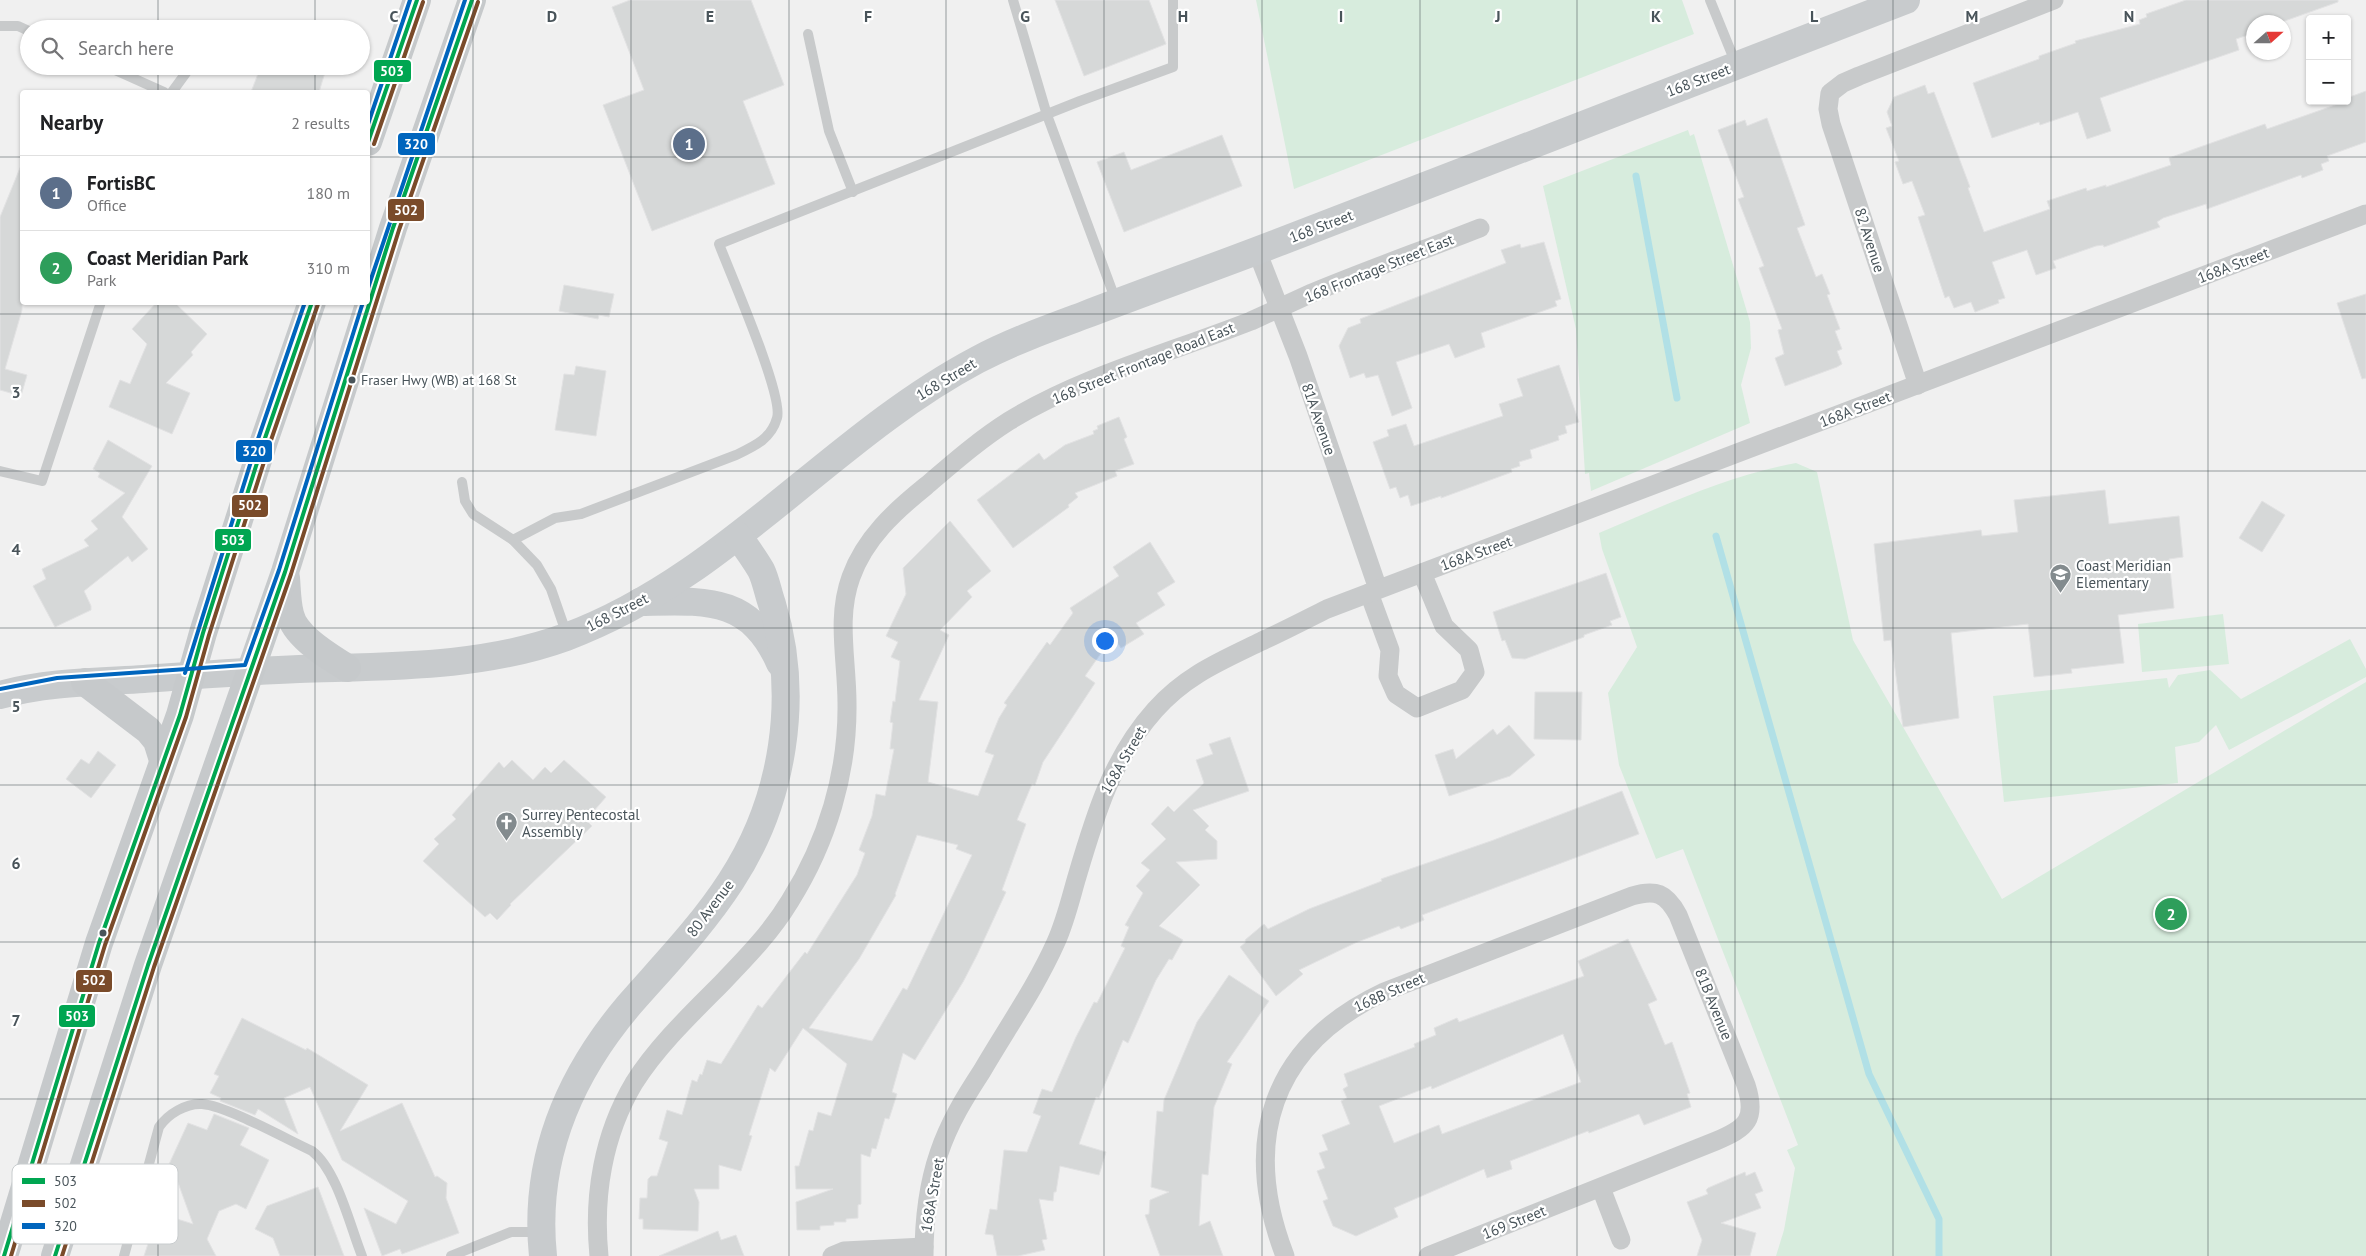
<!DOCTYPE html>
<meta charset="utf-8">
<style>
:root{--surface:#fff;--page:#f6f6f6;--text:#202124;--muted:#757577;--line:#e0e0e0;--accent:#838b8e}
body{margin:0;font-family:"PT Sans",sans-serif;background:var(--page);color:var(--text)}
.controls{position:absolute;right:15px;top:15px;display:grid;overflow:hidden;border-radius:5px;box-shadow:0 1px 4px #0004}
.controls button{width:45px;height:45px;display:grid;place-items:center;padding:0;border:0;border-bottom:1px solid var(--line);background:var(--surface);color:var(--text);font:25px sans-serif}
.compass{position:absolute;left:2246px;top:15px;width:45px;height:45px;border-radius:50%;background:var(--surface);box-shadow:0 1px 4px #0004;rotate:69deg}
.you{position:absolute;left:1104px;top:640px;width:18px;height:18px;margin:-12px;border:4px solid #fff;border-radius:50%;background:#1a73e8;box-shadow:0 0 0 8px #1a73e833}
.badge{display:grid;place-items:center;width:32px;height:32px;border-radius:50%;background:var(--accent);color:#fff;font-size:16px;font-weight:700}
.pin{position:absolute;translate:-50% -50%;border:2px solid #fff;box-shadow:0 1px 5px #0006}
.list{margin:0;padding:0;list-style:none}
h2{display:flex;justify-content:space-between;align-items:center;height:65px;margin:0;padding:0 20px;font-size:21px}
h2 small{font-size:16px;font-weight:400;color:var(--muted)}
.list li{display:grid;grid-template-columns:32px 1fr auto;gap:15px;align-items:center;box-sizing:border-box;height:75px;padding:0 20px;border-top:1px solid var(--line)}
.list b{display:block;font-size:19px;white-space:nowrap}
.list p{margin:0;font-size:16px;white-space:nowrap;color:var(--muted)}
.list em{font-size:16px;font-style:normal;color:var(--muted)}
.icon{flex:none;width:28px;height:28px;fill:none;stroke:currentColor;stroke-width:2;stroke-linecap:round;stroke-linejoin:round}
.map{position:relative;flex:none;width:2366px;height:1256px;overflow:hidden}
.search{position:absolute;background:var(--surface);box-shadow:0 1px 4px #0004;left:20px;top:20px;width:350px;height:55px;display:flex;align-items:center;gap:12px;box-sizing:border-box;padding:0 18px;border-radius:28px;color:var(--muted);font-size:19px}
.panel{position:absolute;background:var(--surface);box-shadow:0 1px 4px #0004;left:20px;top:90px;width:350px;height:215px;border-radius:5px}
.map>svg:first-child{display:block}
.green{fill:#d7ecdd}
.lines{fill:none;stroke-linecap:round;stroke-linejoin:round}
.stream{stroke:#b1e0e6;stroke-width:7}
.building{fill:#d6d8d8;stroke:#e2e2e3;fill-rule:evenodd}
.service{stroke:#c8cacb;stroke-width:10}
.minor{stroke:#c8cacb;stroke-width:19}
.secondary{stroke:#c8cbcd;stroke-width:28}
.primary{stroke:#c6c9cb;stroke-width:28}
.bus-1-casing{stroke:#fff;stroke-width:8}
.bus-2-casing{stroke:#fff;stroke-width:8}
.bus-3-casing{stroke:#fff;stroke-width:8}
.bus-1{stroke:#00a651;stroke-width:4}
.bus-2{stroke:#7a4b2a;stroke-width:4}
.bus-3{stroke:#0065bd;stroke-width:4}
.grid{fill:none;stroke:#49545a;stroke-width:1;stroke-opacity:0.55}
.bus-dot{fill:#49545a;stroke:#fff;stroke-width:2}
.labels{text-anchor:middle;dominant-baseline:central;stroke-width:4.5;stroke-linejoin:round;paint-order:stroke}
.bus-label{font-size:14px;fill:#49545a;stroke:#fff;text-anchor:start}
.street-label{font-size:15px;fill:#49545a;stroke:#fff}
.poi-label{font-size:15px;fill:#49545a;stroke:#fff;text-anchor:start}
.key{fill:#fff;stroke:#c8ccce;stroke-width:1}
.key-label{font-size:14px;fill:#49545a}
.grid-label{font-size:16px;text-anchor:middle;font-weight:bold;fill:#49545a;stroke:#fff;stroke-width:4.5;stroke-linejoin:round;paint-order:stroke}
.line-badge{stroke:#fff;stroke-width:2}
.badge-label{font-size:14px;text-anchor:middle;font-weight:bold;fill:#fff}
</style>
<div class="map">
<svg width="2366" height="1256" viewBox="0 0 2366 1256">
<rect width="100%" height="100%" fill="#f0f0f0"/>
<g class="green">
<polygon points="1256,0 1682,0 1694,34 1294,189"/>
<polygon points="1688,130 1690,136 1694,134 1750,322 1751,348 1741,385 1750,423 1591,491 1589,473 1585,474 1576,329 1543,186"/>
<path d="M1796 463 1817 472 1853 640 2002 899 2366 682V1256H1776L1784 1230 1795 1168 1787 1150 1798 1145 1683 849 1656 859 1619 765 1608 693 1637 647 1602 549 1599 533C1663 506 1727 476 1796 463Z"/>
<polygon points="2223,614 2229,664 2142,672 2138,624"/>
<polygon points="2350,639 2366,669 2366,677 2229,750 2216,725 2199,742 2175,747 2178,783 2004,802 1993,696 2167,678 2169,688 2178,675 2210,670 2241,699"/>
</g>
<g class="lines">
<g class="stream">
<polyline points="1636,176 1677,398"/>
<polyline points="1716,536 1869,1074 1939,1219 1939,1256"/>
</g>
</g>
<g class="building">
<polygon points="630,0 751,0 784,85 743,101 775,184 652,231 603,105 644,90 612,7"/>
<polygon points="1055,0 1149,0 1166,44 1084,76"/>
<polygon points="2186,0 2338,0 2338,2 2282,22 2254,22 2254,33 2236,39 2239,50 2100,98 2111,131 2087,139 2078,112 2040,125 2039,122 1992,138 1973,83 2039,59 2039,56 2076,43 2075,41 2140,24 2139,20 2147,17 2146,14"/>
<polygon points="261,66 327,66 319,92 251,92"/>
<polygon points="1925,85 1928,94 1934,92 1970,187 1968,188 1984,232 2050,209 2047,201 2086,188 2087,191 2106,185 2106,187 2171,165 2169,158 2265,124 2267,129 2338,104 2337,101 2347,101 2347,98 2366,91 2366,142 2327,156 2329,161 2321,164 2323,170 2302,178 2301,175 2207,209 2206,204 2163,218 2157,222 2160,227 2104,247 2103,245 2096,246 2053,261 2056,268 2036,275 2027,250 1992,262 2005,298 1998,300 1999,303 1975,312 1971,302 1954,308 1949,296 1945,298 1918,217 1925,215 1912,181 1903,184 1895,162 1899,161 1886,128 1892,126 1887,112 1894,97"/>
<polygon points="1767,118 1805,225 1797,228 1816,277 1822,274 1830,294 1827,295 1840,329 1835,331 1842,349 1837,351 1842,364 1837,367 1785,386 1775,358 1784,354 1778,330 1782,329 1759,268 1764,266 1738,199 1744,197 1718,130 1745,120 1747,126"/>
<polygon points="1222,135 1242,186 1124,232 1097,162 1124,152 1131,170"/>
<polygon points="22,163 22,310 5,369 27,375 21,396 0,390 0,217"/>
<polygon points="1544,242 1561,299 1555,301 1557,306 1481,333 1485,347 1455,358 1449,344 1396,362 1412,408 1392,416 1378,375 1366,378 1364,373 1350,378 1339,346 1348,328 1361,323 1360,319 1506,263 1501,250 1520,244 1521,248"/>
<polygon points="564,285 614,294 609,317 599,315 598,319 559,311"/>
<polygon points="2366,294 2366,378 2362,379 2337,303"/>
<polygon points="157,302 174,302 207,334 191,352 193,355 166,383 190,393 172,434 109,407 120,380 130,384 147,344 132,329"/>
<polygon points="1559,365 1579,422 1565,426 1567,433 1558,436 1559,440 1530,450 1532,458 1519,462 1520,466 1511,469 1512,472 1441,498 1441,496 1411,506 1408,495 1400,498 1396,487 1390,489 1373,442 1389,436 1387,430 1406,424 1414,446 1503,416 1499,404 1523,396 1517,379"/>
<polygon points="576,366 606,371 596,436 555,430 564,374 574,375"/>
<polygon points="1119,417 1127,437 1124,439 1134,464 1115,471 1117,476 1075,493 1078,497 1068,505 1069,507 1013,548 977,500 1039,453 1044,460 1065,445 1094,434 1093,431 1098,429 1097,426"/>
<polygon points="108,440 152,466 122,517 148,549 132,562 128,556 84,591 91,606 91,610 55,627 33,586 46,579 42,569 89,546 84,540 98,529 91,521 125,493 98,477 100,473 93,469"/>
<polygon points="2105,490 2109,524 2179,516 2183,557 2169,559 2174,608 2118,615 2124,663 2071,669 2072,673 2034,677 2028,624 1951,633 1959,718 1903,727 1891,640 1884,641 1874,544 1981,530 1982,536 2018,532 2014,500"/>
<polygon points="2262,501 2285,515 2262,552 2239,538"/>
<path d="M950 521 991 571 967 591 972 597 940 630 949 635 919 700 938 702 928 782 978 796 994 755 985 752 999 718 1007 705 1004 703 1047 642 1050 645 1073 613 1070 608 1119 576 1113 567 1150 542 1175 582 1157 593 1165 605 1136 623 1144 634 1121 648 1113 636 1085 676 1095 683 1043 762 1035 785 1032 784 1017 820 1026 824 1002 890 1006 892 977 955 963 982 915 1060 903 1053 892 1092 897 1094 889 1119 885 1118 876 1149 872 1148 870 1157 861 1154V1204L858 1205V1218L846 1219V1222H834V1225L820 1226V1230H797L796 1202 833 1189H796L795 1166H799L809 1130 813 1131 818 1112 831 1116 847 1064 803 1028 775 1072 770 1068 749 1135 752 1136 741 1171 719 1165V1189H694L699 1202 698 1231 643 1229V1219H639L640 1198H647L648 1179 651 1176H657L668 1142 659 1139 667 1110 682 1115 692 1080 697 1082 700 1074 702 1075 707 1060 721 1064 758 1005 762 1008 805 952 807 954 857 875 865 853 859 850 872 816 876 794 885 796 894 749H890L893 723 890 722 893 701 895 702 900 661 891 657 898 642 886 636 906 594 903 568ZM917 835 958 845 956 849 972 855 907 990 903 988 872 1041 809 1028 859 959 896 895 895 894Z"/>
<polygon points="1606,573 1621,617 1610,621 1612,625 1584,635 1584,637 1525,659 1512,658 1505,640 1502,641 1493,612"/>
<polygon points="1535,692 1582,692 1581,740 1534,739"/>
<polygon points="1509,725 1535,755 1510,776 1449,796 1435,755 1453,749 1456,759 1493,729 1497,735"/>
<polygon points="1230,737 1249,791 1193,810 1209,826 1205,830 1217,841 1217,859 1176,862 1200,885 1159,926 1183,940 1172,960 1169,959 1156,980 1128,1043 1123,1040 1099,1098 1096,1097 1079,1144 1106,1152 1099,1175 1060,1166 1056,1192 1054,1192 1053,1201 1039,1199 1047,1239 1042,1240 1045,1250 1018,1256 997,1256 993,1235 985,1234 990,1209 997,1210 1004,1150 1027,1152 1041,1116 1033,1113 1042,1089 1052,1092 1076,1037 1094,1002 1097,1003 1125,948 1121,946 1129,927 1125,925 1143,893 1136,886 1150,870 1141,863 1166,839 1151,824 1168,806 1174,812 1204,783 1196,760 1213,754 1209,744"/>
<polygon points="98,751 116,765 91,798 66,779 81,759 89,764"/>
<polygon points="512,760 533,780 545,767 551,773 564,760 606,797 586,820 592,826 510,904 511,905 497,920 490,913 485,917 423,861 439,844 434,839 456,819 452,815 499,762 504,768"/>
<polygon points="1622,791 1639,834 1422,915 1424,920 1401,929 1399,926 1355,943 1299,970 1303,974 1276,996 1240,947 1246,942 1245,940 1264,924 1268,929 1309,909 1382,881 1381,879 1491,841"/>
<path d="M1628 939 1657 1000 1648 1004 1665 1045 1672 1042 1690 1093 1687 1094 1691 1107 1644 1125 1639 1114 1589 1133 1588 1131 1510 1161 1512 1169 1487 1178 1484 1169 1394 1208 1398 1217 1356 1236 1333 1226 1323 1201 1328 1199 1317 1171 1325 1168 1319 1153 1328 1150 1322 1135 1350 1124 1341 1101 1347 1098 1343 1089 1348 1086 1344 1074 1415 1047 1414 1044 1436 1035 1434 1028 1457 1018 1459 1022 1584 976 1578 961ZM1563 1034 1581 1082 1442 1134 1439 1125 1394 1143 1379 1106 1431 1086 1432 1089Z"/>
<polygon points="1229,975 1269,1001 1227,1062 1232,1064 1214,1107 1208,1175 1202,1174 1199,1226 1210,1221 1223,1256 1160,1256 1145,1215 1149,1214 1150,1200 1169,1192 1151,1187 1157,1111 1163,1112 1164,1100 1197,1022"/>
<polygon points="242,1018 306,1050 307,1048 368,1085 340,1131 402,1103 435,1177 437,1176 447,1183 446,1198 459,1233 402,1254 400,1249 382,1256 364,1208 396,1224 408,1201 342,1160 310,1087 284,1098 298,1134 258,1109 255,1115 220,1101 221,1098 210,1093 219,1076 214,1074"/>
<polygon points="214,1114 249,1128 240,1145 269,1160 246,1209 236,1204 219,1211 207,1239 216,1256 144,1256 158,1213 193,1224 176,1177 165,1173 188,1123 207,1130"/>
<polygon points="1745,1172 1746,1176 1755,1172 1763,1191 1755,1194 1761,1208 1721,1223 1756,1233 1750,1256 1697,1256 1702,1240 1687,1202 1708,1194 1706,1190 1708,1188"/>
<polygon points="318,1187 344,1256 280,1256 273,1238 255,1229 267,1206"/>
<polygon points="718,1231 721,1240 736,1235 744,1256 659,1256"/>
</g>
<g class="lines">
<g class="service">
<polyline points="1013,0 1047,115 1116,301"/>
<polyline points="1710,0 1736,64"/>
<polyline points="0,26 18,26 29,31"/>
<polyline points="808,34 829,131 853,192"/>
<polyline points="106,66 164,92"/>
<polyline points="172,92 191,66"/>
<polyline points="0,471 42,481 101,302"/>
<polyline points="462,482 465,501 473,514 513,540 537,565 551,589 567,635"/>
<path d="M513 540 555 518 581 514 736 455C755 446 771 439 777 418 784 396 730 273 719 244L1080 101 1173 67V0"/>
<path d="M124 1256 159 1127C168 1114 186 1103 202 1104 227 1106 286 1139 312 1151 337 1170 350 1226 362 1256"/>
<polyline points="451,1256 511,1232 540,1232"/>
</g>
<g class="minor">
<polyline points="1257,251 1298,356 1378,589"/>
<polyline points="1918,385 1831,124 1828,109 1830,93 1843,83 1859,76 2054,0"/>
<polyline points="1369,593 1390,650 1388,676 1396,694 1417,708 1462,690 1475,672 1469,650 1444,626 1422,573"/>
<polyline points="1601,1188 1621,1240"/>
<path d="M599 1256C593 1196 603 1135 634 1083 656 1048 689 1016 718 987 744 960 770 934 790 901 827 842 848 773 847 703 847 660 836 618 851 577 865 538 895 511 926 486 953 463 979 440 1009 421 1080 377 1172 352 1251 321 1271 312 1292 302 1312 293 1367 270 1424 250 1480 228"/>
<polyline points="832,1256 844,1251 924,1247"/>
<path d="M924 1256C924 1222 928 1185 939 1153 949 1123 965 1097 982 1071 1007 1028 1036 987 1056 942 1065 922 1070 901 1076 880 1094 819 1111 759 1155 710 1186 675 1221 661 1262 641 1284 631 1305 620 1327 609L2366 214"/>
<path d="M1285 1256C1241 1142 1270 1046 1384 992L1632 896C1656 889 1666 893 1678 915L1746 1085C1757 1119 1747 1128 1716 1141L1428 1256"/>
</g>
<g class="secondary">
<path d="M640 602C704 601 750 595 780 663"/>
<path d="M0 695C47 682 96 682 144 679 196 675 247 671 299 669 388 666 481 668 566 637 725 578 830 438 977 360 1011 342 1047 329 1082 316 1147 291 1212 268 1277 243 1487 162 1696 82 1906 0"/>
<path d="M543 1256C533 1160 568 1077 629 1005 664 965 702 926 731 881 784 800 800 696 772 604 768 593 766 580 761 570 754 558 746 547 738 536"/>
</g>
<g class="primary">
<polyline points="368,142 417,0"/>
<path d="M286 578C287 590 287 603 290 614 295 637 329 656 347 668"/>
<polyline points="85,682 148,730 157,741 163,760"/>
<polyline points="4,1256 99,943 180,715 203,633 264,441 312,302"/>
<polyline points="55,1256 148,965 285,572 393,228 472,0"/>
</g>
<defs>
<g id="bus-1">
<polyline points="368,142 417,0"/>
<polyline points="4,1256 99,943 180,715 203,633 264,441 312,302"/>
<polyline points="55,1256 148,965 285,572 393,228 472,0"/>
</g>
<g id="bus-2">
<polyline points="374,144 423,2"/>
<polyline points="11,1256 105,945 186,717 209,635 270,443 318,304"/>
<polyline points="62,1256 154,967 291,574 399,230 478,2"/>
</g>
<g id="bus-3">
<polyline points="368,124 410,0"/>
<polyline points="368,288 465,0"/>
<polyline points="185,673 258,439 305,302"/>
<polyline points="0,689 57,678 245,665 279,570 363,302"/>
</g>
</defs>
<use href="#bus-1" class="bus-1-casing"/>
<use href="#bus-2" class="bus-2-casing"/>
<use href="#bus-3" class="bus-3-casing"/>
<use href="#bus-1" class="bus-1"/>
<use href="#bus-2" class="bus-2"/>
<use href="#bus-3" class="bus-3"/>
</g>
<path class="grid" d="M158 0V29M315 0V29M473 0V1256M631 0V1256M789 0V1256M946 0V1256M1104 0V1256M1262 0V1256M1420 0V1256M1577 0V1256M1735 0V1256M1893 0V1256M2051 0V1256M2208 0V1256M158 66V92M315 66V92M0 157H22M368 157H2366M158 302V1256M315 302V1256M0 314H2366M0 471H2366M0 628H2366M0 785H2366M0 942H2366M0 1099H2366"/>
<defs>
<symbol id="school-pin" viewBox="-11 -11 22 30"><path d="M0 17L-7.5 6A9.5 9.5 0 1 1 7.5 6Z" fill="#838b8e" stroke="#fff"/><path d="M0-5L7-2L0 1L-7-2ZM-4 1L0 2.5L4 1V4Q0 6-4 4Z" fill="#fff"/></symbol>
<symbol id="church-pin" viewBox="-11 -11 22 30"><path d="M0 17L-7.5 6A9.5 9.5 0 1 1 7.5 6Z" fill="#838b8e" stroke="#fff"/><path d="M-1.2-6h2.4v3.5h3.3v2.4h-3.3V6h-2.4V-.1h-3.3v-2.4h3.3Z" fill="#fff"/></symbol>
</defs>
<g fill-rule="evenodd">
<use href="#school-pin" x="2048" y="562" width="25" height="34"/>
<use href="#church-pin" x="494" y="810" width="25" height="34"/>
</g>
<g class="bus-dot">
<circle cx="352" cy="380" r="4.5"/>
<circle cx="103" cy="933" r="4.5"/>
</g>
<g class="labels">
<g class="bus-label">
<text x="361" y="380">Fraser Hwy (WB) at 168 St</text>
</g>
<g class="street-label">
<text transform="translate(1698 80) rotate(-21)">168 Street</text>
<text transform="translate(1321 226) rotate(-21)">168 Street</text>
<text transform="translate(1870 240) rotate(72)">82 Avenue</text>
<text transform="translate(2233 265) rotate(-21)">168A Street</text>
<text transform="translate(1379 268) rotate(-22)">168 Frontage Street East</text>
<text transform="translate(1143 363) rotate(-22)">168 Street Frontage Road East</text>
<text transform="translate(946 379) rotate(-31)">168 Street</text>
<text transform="translate(1855 409) rotate(-21)">168A Street</text>
<text transform="translate(1319 419) rotate(71)">81A Avenue</text>
<text transform="translate(1476 553) rotate(-20)">168A Street</text>
<text transform="translate(617 612) rotate(-27)">168 Street</text>
<text transform="translate(1123 760) rotate(-60)">168A Street</text>
<text transform="translate(710 908) rotate(-53)">80 Avenue</text>
<text transform="translate(1389 992) rotate(-24)">168B Street</text>
<text transform="translate(1714 1004) rotate(68)">81B Avenue</text>
<text transform="translate(932 1195) rotate(-80)">168A Street</text>
<text transform="translate(1514 1222) rotate(-22)">169 Street</text>
</g>
<g class="poi-label">
<text x="2076" y="565">Coast Meridian<tspan x="2076" dy="17">Elementary</tspan></text>
<text x="522" y="814">Surrey Pentecostal<tspan x="522" dy="17">Assembly</tspan></text>
</g>
</g>
<rect x="12" y="1164" width="166" height="80" rx="8" class="key"/>
<rect x="22" y="1178" width="23" height="6" fill="#00a651"/>
<rect x="22" y="1200" width="23" height="7" fill="#7a4b2a"/>
<rect x="22" y="1223" width="23" height="6" fill="#0065bd"/>
<g class="key-label">
<text x="54" y="1186">503</text>
<text x="54" y="1208">502</text>
<text x="54" y="1231">320</text>
</g>
<g class="grid-label">
<text x="394" y="22">C</text>
<text x="552" y="22">D</text>
<text x="710" y="22">E</text>
<text x="868" y="22">F</text>
<text x="1025" y="22">G</text>
<text x="1183" y="22">H</text>
<text x="1341" y="22">I</text>
<text x="1498" y="22">J</text>
<text x="1656" y="22">K</text>
<text x="1814" y="22">L</text>
<text x="1972" y="22">M</text>
<text x="2129" y="22">N</text>
<text x="16" y="398">3</text>
<text x="16" y="555">4</text>
<text x="16" y="712">5</text>
<text x="16" y="869">6</text>
<text x="16" y="1026">7</text>
</g>
<g class="line-badge">
<rect x="373" y="59" width="39" height="24" rx="5" fill="#00a651"/>
<rect x="397" y="132" width="39" height="24" rx="5" fill="#0065bd"/>
<rect x="387" y="198" width="38" height="24" rx="5" fill="#7a4b2a"/>
<rect x="235" y="439" width="38" height="24" rx="5" fill="#0065bd"/>
<rect x="231" y="494" width="38" height="24" rx="5" fill="#7a4b2a"/>
<rect x="214" y="528" width="38" height="24" rx="5" fill="#00a651"/>
<rect x="75" y="969" width="38" height="24" rx="5" fill="#7a4b2a"/>
<rect x="58" y="1004" width="38" height="24" rx="5" fill="#00a651"/>
</g>
<g class="badge-label">
<text x="392" y="76">503</text>
<text x="416" y="149">320</text>
<text x="406" y="215">502</text>
<text x="254" y="456">320</text>
<text x="250" y="510">502</text>
<text x="233" y="545">503</text>
<text x="94" y="985">502</text>
<text x="77" y="1021">503</text>
</g>
</svg>
<div class="controls">
<button>+</button>
<button>−</button>
</div>
<svg class="compass" viewBox="-18 -18 36 36"><path d="M0-13l5 13h-10z" fill="#e53935"/><path d="M0 13l5-13h-10z" fill="#757577"/></svg>
<div class="you"></div>
<div class="pin badge" style="left:689px;top:144px;background:#5c6f8a">1</div>
<div class="pin badge" style="left:2171px;top:914px;background:#2e9e5b">2</div>
<div class="search"><svg class="icon" aria-label="search" viewBox="0 0 24 24"><circle cx="10" cy="10" r="6"/><path d="M15 15l6 6"/></svg>Search here</div>
<section class="panel">
<h2>Nearby<small>2 results</small></h2>
<ul class="list">
<li><span class="badge" style="background:#5c6f8a">1</span><div><b>FortisBC</b><p>Office</p></div><em>180 m</em></li>
<li><span class="badge" style="background:#2e9e5b">2</span><div><b>Coast Meridian Park</b><p>Park</p></div><em>310 m</em></li>
</ul>
</section>
</div>
